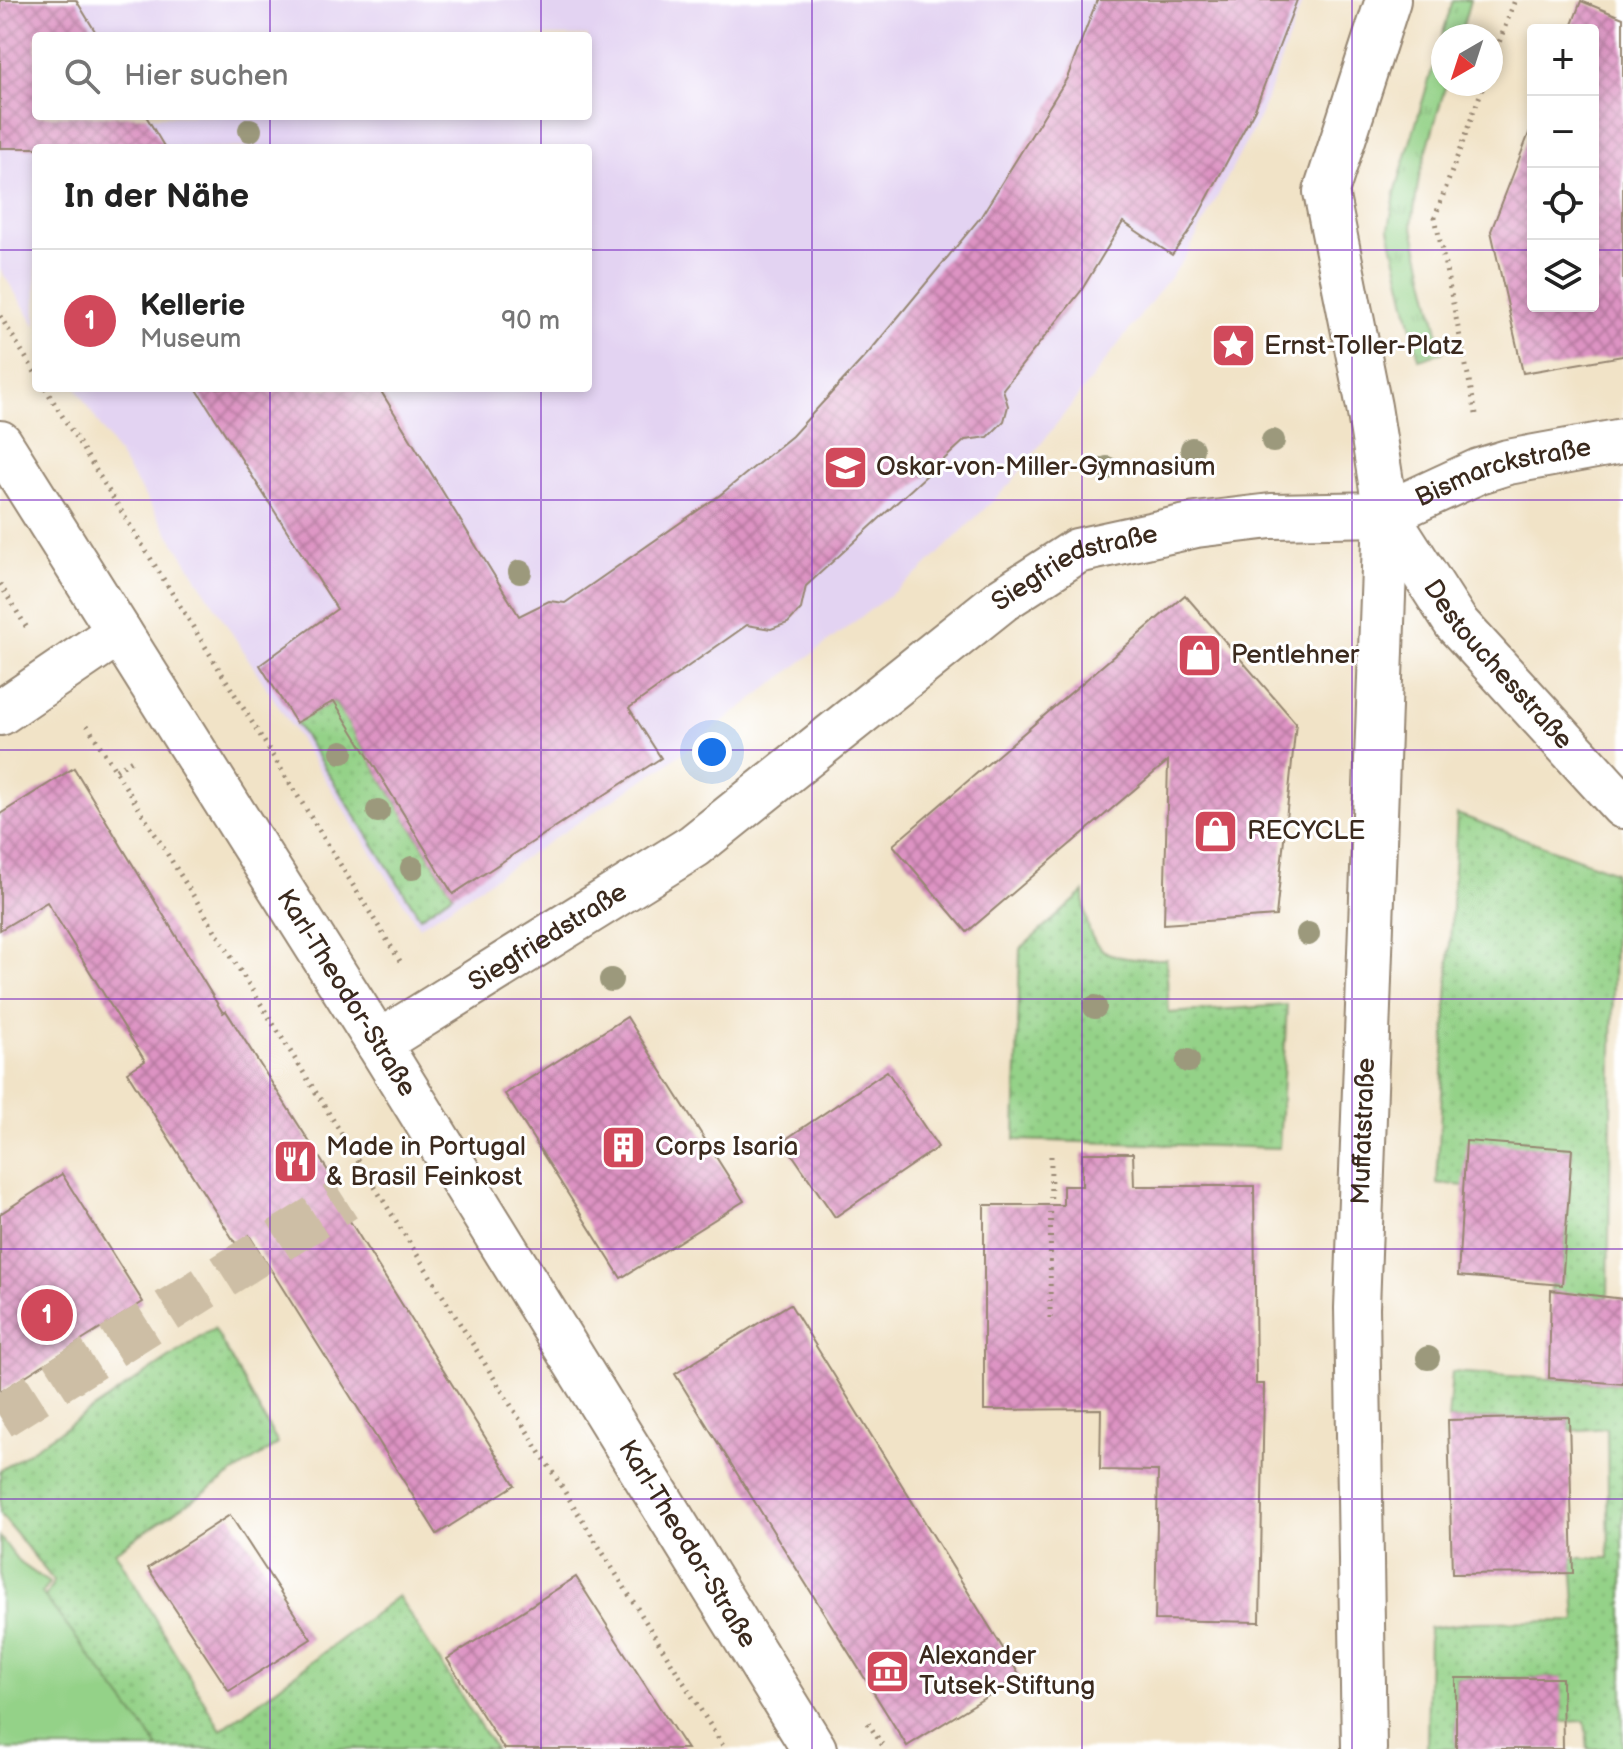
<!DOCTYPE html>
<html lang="de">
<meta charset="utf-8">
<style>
:root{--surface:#fff;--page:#f6f6f6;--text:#222;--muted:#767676;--line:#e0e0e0;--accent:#d1495b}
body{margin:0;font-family:"Balsamiq Sans",sans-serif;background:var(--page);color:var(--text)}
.controls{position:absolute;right:24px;top:24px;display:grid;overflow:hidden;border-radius:8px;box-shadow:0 4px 12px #0003}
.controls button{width:72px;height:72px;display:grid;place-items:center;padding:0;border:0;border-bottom:2px solid var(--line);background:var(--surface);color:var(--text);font:40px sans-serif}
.compass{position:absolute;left:1431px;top:24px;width:72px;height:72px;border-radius:50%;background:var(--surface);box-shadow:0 4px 12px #0003;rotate:219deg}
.you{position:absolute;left:712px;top:752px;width:28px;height:28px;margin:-20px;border:6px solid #fff;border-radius:50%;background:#1a73e8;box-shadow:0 0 0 12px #1a73e833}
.badge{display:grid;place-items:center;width:52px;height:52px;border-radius:50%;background:var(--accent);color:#fff;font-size:26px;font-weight:700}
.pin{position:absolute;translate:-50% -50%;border:4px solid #fff;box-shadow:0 2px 8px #0006}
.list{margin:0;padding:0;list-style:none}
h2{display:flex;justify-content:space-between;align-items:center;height:104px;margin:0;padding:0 32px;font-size:34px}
h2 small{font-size:26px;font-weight:400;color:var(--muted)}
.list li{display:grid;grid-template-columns:52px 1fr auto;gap:24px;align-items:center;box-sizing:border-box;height:144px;padding:0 32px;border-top:2px solid var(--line)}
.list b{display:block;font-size:30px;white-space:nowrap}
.list p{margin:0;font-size:26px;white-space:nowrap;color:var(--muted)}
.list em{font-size:26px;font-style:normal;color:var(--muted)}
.icon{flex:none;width:44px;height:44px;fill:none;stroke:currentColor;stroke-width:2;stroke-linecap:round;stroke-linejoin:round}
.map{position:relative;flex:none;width:1623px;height:1749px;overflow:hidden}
.search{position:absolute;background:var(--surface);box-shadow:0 4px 12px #0003;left:32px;top:32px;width:560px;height:88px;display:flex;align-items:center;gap:20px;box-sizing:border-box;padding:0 28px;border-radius:8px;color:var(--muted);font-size:30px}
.panel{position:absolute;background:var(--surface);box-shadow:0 4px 12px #0003;left:32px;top:144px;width:560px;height:248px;border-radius:8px}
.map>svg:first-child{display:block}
.built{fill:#e3d3f2;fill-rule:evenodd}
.grass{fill:url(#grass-tufts);stroke:#687e53;stroke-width:2}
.garden{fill:url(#garden-dots);stroke:#687e53;stroke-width:2}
.pitch{fill:#94d288;stroke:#687e53;stroke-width:2}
.building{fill:url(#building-cross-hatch)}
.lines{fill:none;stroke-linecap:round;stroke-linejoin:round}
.minor-tunnel{stroke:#cdbea5;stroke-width:44;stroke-dasharray:44 22;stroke-linecap:butt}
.minor-casing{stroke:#968672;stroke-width:48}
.path{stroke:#968672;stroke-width:5;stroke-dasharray:2 6;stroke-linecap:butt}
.minor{stroke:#fff;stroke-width:44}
.tree{fill:#9c997c}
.grid{fill:none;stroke:#7b2cbf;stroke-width:2;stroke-opacity:0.55}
.labels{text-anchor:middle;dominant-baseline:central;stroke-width:6;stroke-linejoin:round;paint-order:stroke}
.poi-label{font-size:26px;fill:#3b2a1e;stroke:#fff;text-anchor:start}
.street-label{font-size:26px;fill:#3b2a1e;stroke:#fff}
</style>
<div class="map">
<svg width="1623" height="1749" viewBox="0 0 1623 1749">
<defs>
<pattern id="grass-tufts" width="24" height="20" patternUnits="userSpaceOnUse" patternTransform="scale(2)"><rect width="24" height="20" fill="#94d288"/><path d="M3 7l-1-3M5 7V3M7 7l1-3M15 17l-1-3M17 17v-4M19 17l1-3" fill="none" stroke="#80b475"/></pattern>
<pattern id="garden-dots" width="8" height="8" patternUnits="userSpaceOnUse" patternTransform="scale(2)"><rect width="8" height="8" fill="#94d288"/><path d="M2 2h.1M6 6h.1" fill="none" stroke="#80b475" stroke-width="1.8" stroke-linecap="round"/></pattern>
<pattern id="building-cross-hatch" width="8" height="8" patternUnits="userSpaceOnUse" patternTransform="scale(2)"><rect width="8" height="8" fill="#dd93c3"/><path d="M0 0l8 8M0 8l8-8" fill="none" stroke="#b4789e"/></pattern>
</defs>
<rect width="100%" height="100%" fill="#fff"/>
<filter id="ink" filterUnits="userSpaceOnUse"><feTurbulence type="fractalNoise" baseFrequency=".0125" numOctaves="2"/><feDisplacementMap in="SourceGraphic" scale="16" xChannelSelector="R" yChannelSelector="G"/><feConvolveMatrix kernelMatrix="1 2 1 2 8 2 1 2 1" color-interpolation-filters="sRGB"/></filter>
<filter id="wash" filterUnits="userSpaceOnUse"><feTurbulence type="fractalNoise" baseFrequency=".006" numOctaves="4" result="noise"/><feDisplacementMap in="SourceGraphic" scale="32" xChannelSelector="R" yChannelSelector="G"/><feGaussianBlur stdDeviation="1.8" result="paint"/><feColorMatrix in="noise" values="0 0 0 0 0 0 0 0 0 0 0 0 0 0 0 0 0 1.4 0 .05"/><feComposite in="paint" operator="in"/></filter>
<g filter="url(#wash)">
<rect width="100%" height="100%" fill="#f1e3c7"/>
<path class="built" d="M0 0H1303L1261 114 1185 258 1010 484 920 572 666 765 419 927 76 388H588V148H36V326L0 269ZM36 36H588V116H36Z"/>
<polygon class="grass" points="1453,0 1470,0 1460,36 1443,36 1443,84 1446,84 1419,177 1412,224 1443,352 1419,359 1389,229 1395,193"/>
<g class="garden">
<polygon points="334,701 453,894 420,917 296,723"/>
<polygon points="1457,814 1615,872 1608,1297 1551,1296 1551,1284 1562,1284 1572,1149 1464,1186 1437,1183"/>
<path d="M1084 892C1086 958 1107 960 1166 959L1169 1013 1287 1005 1279 1148 1015 1140 1020 949Z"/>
<polygon points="214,1328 278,1444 115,1551 221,1730 398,1596 495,1749 8,1749 0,1677 54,1581 0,1514 0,1471"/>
<polygon points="1452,1372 1623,1384 1623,1749 1588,1749 1585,1721 1562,1722 1561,1678 1456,1678 1456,1749 1427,1749 1429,1628 1475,1622 1576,1621 1572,1558 1609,1558 1607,1428 1569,1431 1569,1417 1448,1420"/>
</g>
<polygon class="pitch" points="0,1537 19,1562 49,1583 42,1593 160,1749 0,1749"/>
<g id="blocks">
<g class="building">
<polygon points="0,0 76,0 98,36 36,36 36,116 146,116 165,148 0,148"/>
<polygon points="1097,0 1297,0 1255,109 1191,229 1172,255 1123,222 1081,291 1003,389 1008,406 1004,421 988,437 965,440 806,586 801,609 788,623 771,629 747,625 629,708 661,758 453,894 334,701 296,723 260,665 337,609 196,388 379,388 519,616 549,601 565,603 720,495 792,436 870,351 980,218 1067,78"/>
<polygon points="1581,1 1623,18 1623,356 1523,373 1491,231 1533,123 1533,306 1593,306 1593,30 1570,30"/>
<polygon points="1185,595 1296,723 1276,916 1164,924 1168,761 967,932 893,845"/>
<polygon points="74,768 223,1013 226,1011 335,1182 328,1186 515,1485 437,1534 249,1235 236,1244 127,1072 145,1061 47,902 0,930 0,814"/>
<polygon points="627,1017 744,1201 621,1278 505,1094"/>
<polygon points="887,1071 938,1147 835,1217 783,1141"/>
<polygon points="1466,1141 1572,1149 1562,1285 1458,1276"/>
<polygon points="1082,1153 1133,1153 1134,1186 1254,1186 1256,1384 1264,1384 1260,1622 1155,1620 1158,1471 1100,1470 1101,1409 984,1410 984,1205 1063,1205 1063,1186 1082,1186"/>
<polygon points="62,1174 143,1302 0,1392 0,1214"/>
<polygon points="1551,1290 1623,1299 1623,1384 1549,1378"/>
<polygon points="790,1304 1020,1676 907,1746 675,1374"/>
<polygon points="1569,1417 1573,1573 1452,1574 1448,1420"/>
<polygon points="230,1515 311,1639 229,1691 148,1568"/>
<polygon points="576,1577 658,1705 687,1749 504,1749 447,1659"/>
<polygon points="1456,1678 1562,1678 1563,1749 1456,1749"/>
</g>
</g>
</g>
<g filter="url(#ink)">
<use href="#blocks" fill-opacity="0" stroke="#968672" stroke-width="2"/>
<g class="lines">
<polyline class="minor-tunnel" points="0,1417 345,1199"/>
<defs>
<g id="minor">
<path id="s1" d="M0 443 378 1043 814 1749"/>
<path id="s2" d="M1386 514 1456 623 1623 806"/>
<polyline points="0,713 119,632"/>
<path id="s3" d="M378 1043 694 846 1003 599 1077 551 1196 525 1271 516 1386 514 1479 471 1508 462 1623 441"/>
<path id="s4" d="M1364 1749 1357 1308 1386 514 1369 407 1326 192 1388 0"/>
</g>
</defs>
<use href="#minor" class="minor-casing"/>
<g class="path">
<polyline points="1491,64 1515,0"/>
<polyline points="0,316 36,374"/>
<polyline points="45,388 400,961"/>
<polyline points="1476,414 1435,217 1484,84"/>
<polyline points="0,584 27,628"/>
<polyline points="87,725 725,1749"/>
<polyline points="116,770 132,760"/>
<polyline points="1050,1318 1051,1154"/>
<polyline points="868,1723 885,1749"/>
</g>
<use href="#minor" class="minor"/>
</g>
<g class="tree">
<circle cx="250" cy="130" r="12"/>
<circle cx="1273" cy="441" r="12"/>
<circle cx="1192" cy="449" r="12"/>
<circle cx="1107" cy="468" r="12"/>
<circle cx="520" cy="572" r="12"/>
<circle cx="342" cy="752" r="12"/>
<circle cx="378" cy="811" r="12"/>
<circle cx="412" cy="868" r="12"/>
<circle cx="1308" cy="934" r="12"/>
<circle cx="611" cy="980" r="12"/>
<circle cx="1095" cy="1007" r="12"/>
<circle cx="1188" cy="1061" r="12"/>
<circle cx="1428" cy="1358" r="12"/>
</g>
</g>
<path class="grid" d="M270 0V36M541 0V36M812 0V1749M1082 0V1749M1352 0V1749M270 116V148M541 116V148M0 250H36M588 250H1533M1593 250H1623M270 388V1749M541 388V1749M0 500H1623M0 750H1623M0 999H1623M0 1249H1623M0 1499H1623"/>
<defs>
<symbol id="sight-square" viewBox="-11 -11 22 22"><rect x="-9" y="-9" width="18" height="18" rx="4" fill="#d1495b" stroke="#fff"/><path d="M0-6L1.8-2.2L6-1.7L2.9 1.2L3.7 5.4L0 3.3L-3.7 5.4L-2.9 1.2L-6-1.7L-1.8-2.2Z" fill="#fff"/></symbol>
<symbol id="school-square" viewBox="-11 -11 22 22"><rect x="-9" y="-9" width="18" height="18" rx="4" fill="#d1495b" stroke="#fff"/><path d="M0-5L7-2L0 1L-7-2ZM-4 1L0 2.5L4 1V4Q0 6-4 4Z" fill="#fff"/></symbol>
<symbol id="shop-square" viewBox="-11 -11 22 22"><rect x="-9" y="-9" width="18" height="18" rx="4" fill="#d1495b" stroke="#fff"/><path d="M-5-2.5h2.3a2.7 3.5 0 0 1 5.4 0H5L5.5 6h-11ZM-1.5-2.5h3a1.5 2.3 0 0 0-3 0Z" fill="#fff"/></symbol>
<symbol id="building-square" viewBox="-11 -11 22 22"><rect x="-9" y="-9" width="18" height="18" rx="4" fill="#d1495b" stroke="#fff"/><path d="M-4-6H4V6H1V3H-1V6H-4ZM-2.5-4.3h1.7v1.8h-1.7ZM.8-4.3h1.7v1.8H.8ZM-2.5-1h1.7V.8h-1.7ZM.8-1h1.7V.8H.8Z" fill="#fff"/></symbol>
<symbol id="restaurant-square" viewBox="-11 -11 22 22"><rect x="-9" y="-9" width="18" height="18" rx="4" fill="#d1495b" stroke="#fff"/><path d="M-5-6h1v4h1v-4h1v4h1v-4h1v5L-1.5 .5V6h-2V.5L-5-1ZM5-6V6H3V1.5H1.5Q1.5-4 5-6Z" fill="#fff"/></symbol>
<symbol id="museum-square" viewBox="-11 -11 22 22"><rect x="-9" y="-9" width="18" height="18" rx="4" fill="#d1495b" stroke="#fff"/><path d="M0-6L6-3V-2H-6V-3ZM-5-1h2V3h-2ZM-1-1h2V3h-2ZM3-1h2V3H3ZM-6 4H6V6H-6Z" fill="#fff"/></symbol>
</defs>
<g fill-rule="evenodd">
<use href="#sight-square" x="1208" y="320" width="51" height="51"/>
<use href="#school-square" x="820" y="442" width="51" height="51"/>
<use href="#shop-square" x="1174" y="630" width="51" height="51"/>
<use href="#shop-square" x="1190" y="806" width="51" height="51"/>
<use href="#building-square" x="598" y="1122" width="51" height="51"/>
<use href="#restaurant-square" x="270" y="1136" width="51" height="51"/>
<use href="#museum-square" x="862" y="1646" width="51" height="51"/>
</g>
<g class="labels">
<g class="poi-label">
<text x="1264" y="346">Ernst-Toller-Platz</text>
<text x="876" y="467">Oskar-von-Miller-Gymnasium</text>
<text x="1231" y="655">Pentlehner</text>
<text x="1247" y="831">RECYCLE</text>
<text x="326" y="1147">Made in Portugal<tspan x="326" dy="30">&amp; Brasil Feinkost</tspan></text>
<text x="655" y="1147">Corps Isaria</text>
<text x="919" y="1656">Alexander<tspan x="919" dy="30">Tutsek-Stiftung</tspan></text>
</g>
<g class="street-label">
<text stroke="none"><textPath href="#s3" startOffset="1294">Bismarckstraße</textPath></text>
<text stroke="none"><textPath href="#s3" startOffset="848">Siegfriedstraße</textPath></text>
<text stroke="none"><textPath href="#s2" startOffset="188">Destouchesstraße</textPath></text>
<text stroke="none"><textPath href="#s3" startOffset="200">Siegfriedstraße</textPath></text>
<text stroke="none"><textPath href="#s1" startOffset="650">Karl-Theodor-Straße</textPath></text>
<text stroke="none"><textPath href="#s4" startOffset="618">Muffatstraße</textPath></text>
<text stroke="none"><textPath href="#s1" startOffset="1298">Karl-Theodor-Straße</textPath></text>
</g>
</g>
</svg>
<div class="controls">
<button>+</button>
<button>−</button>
<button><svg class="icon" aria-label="locate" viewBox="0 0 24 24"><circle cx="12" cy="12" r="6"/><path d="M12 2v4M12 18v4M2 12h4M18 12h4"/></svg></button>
<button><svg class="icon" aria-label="layers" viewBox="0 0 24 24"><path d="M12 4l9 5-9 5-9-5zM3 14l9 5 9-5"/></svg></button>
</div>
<svg class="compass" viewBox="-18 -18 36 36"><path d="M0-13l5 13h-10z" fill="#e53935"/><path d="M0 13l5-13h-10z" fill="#767676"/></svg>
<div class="you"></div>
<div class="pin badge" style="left:47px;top:1315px">1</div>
<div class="search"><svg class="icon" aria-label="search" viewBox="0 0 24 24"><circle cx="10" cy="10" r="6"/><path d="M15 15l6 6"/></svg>Hier suchen</div>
<section class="panel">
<h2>In der Nähe<small></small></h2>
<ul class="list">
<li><span class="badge">1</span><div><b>Kellerie</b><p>Museum</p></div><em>90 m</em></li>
</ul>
</section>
</div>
